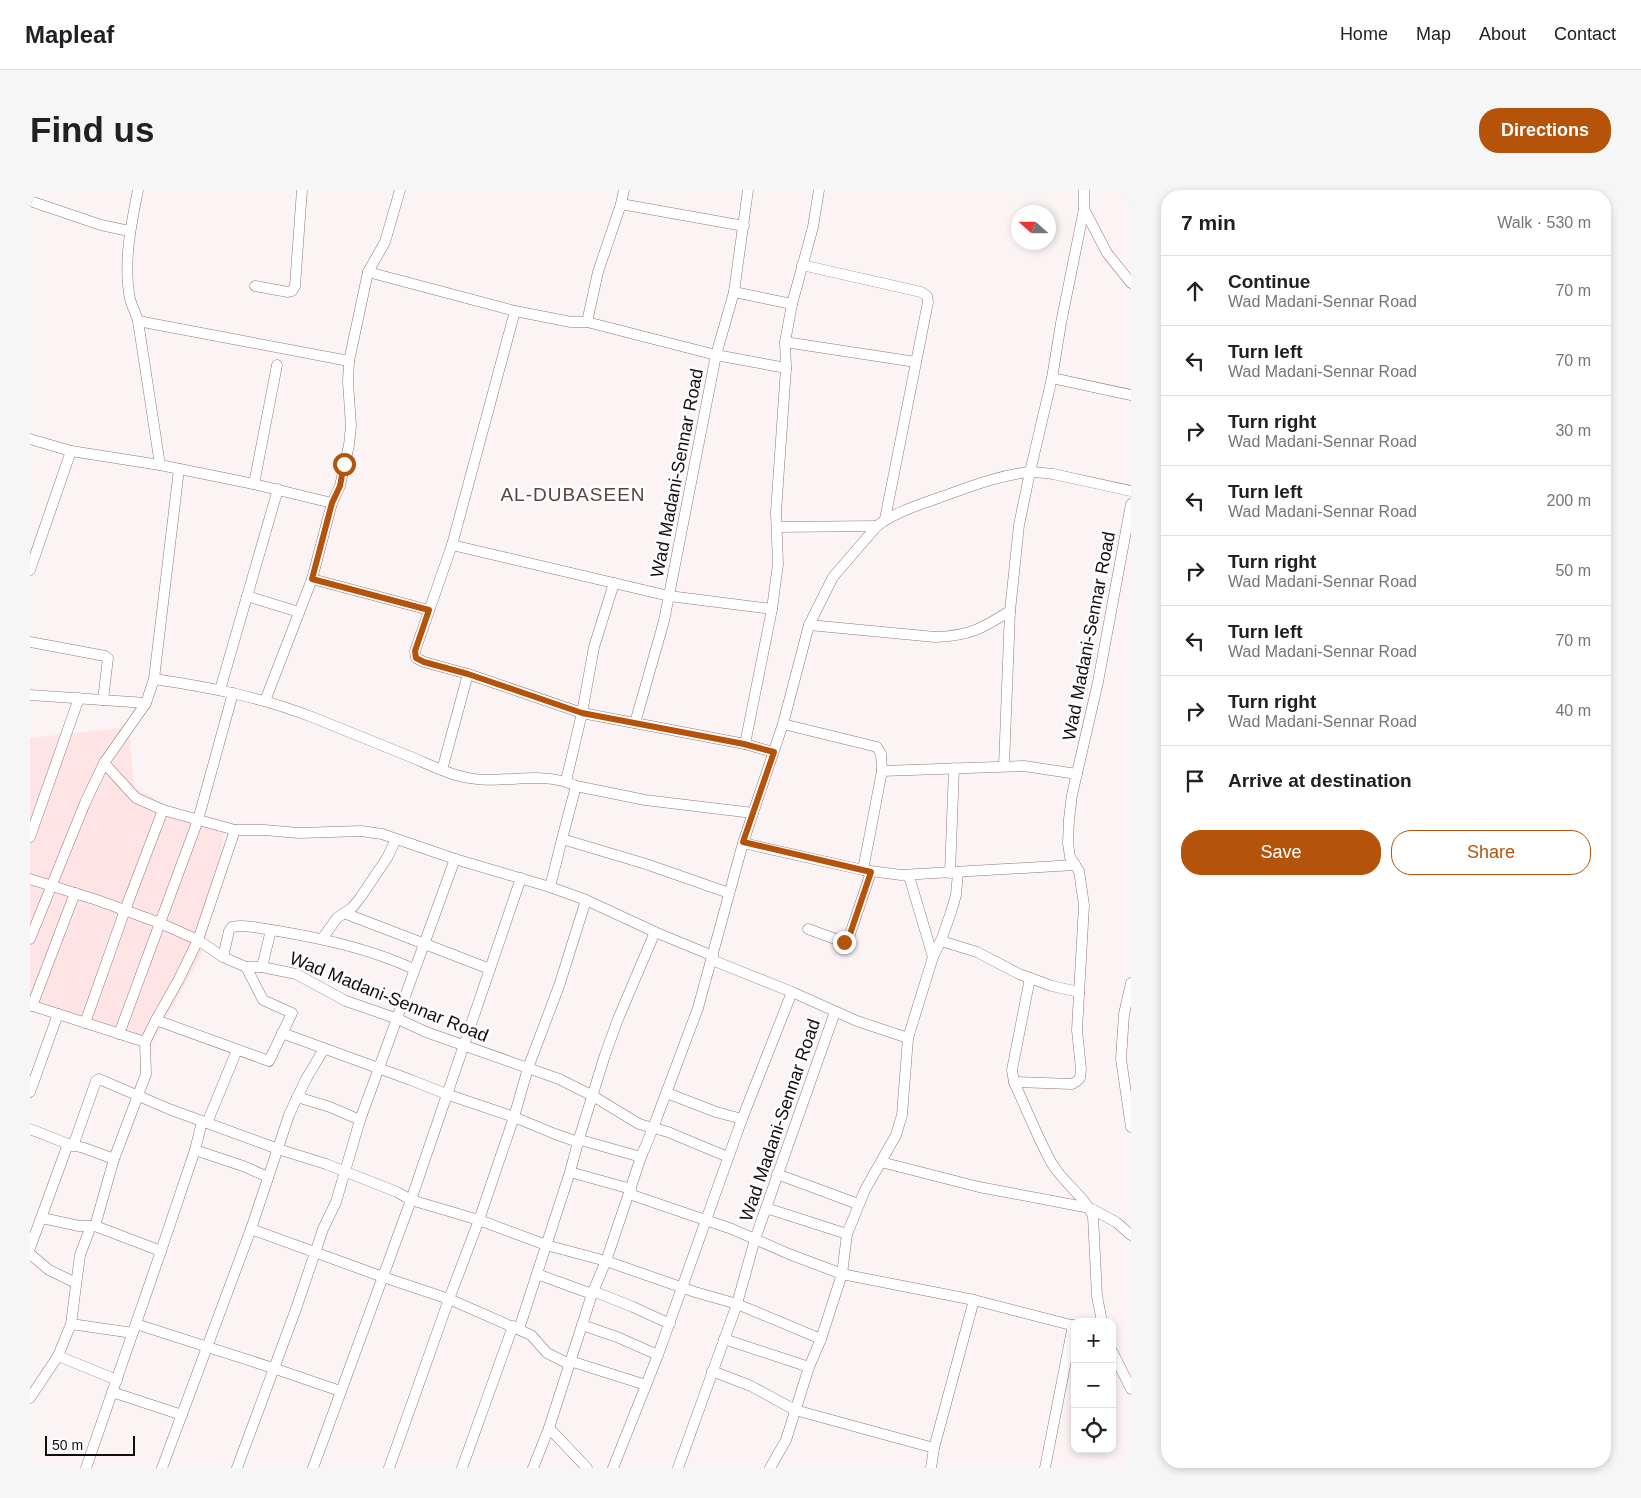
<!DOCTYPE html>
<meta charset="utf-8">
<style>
:root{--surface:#fff;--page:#f6f6f6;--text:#202124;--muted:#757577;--line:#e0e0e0;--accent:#b45309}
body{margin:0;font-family:Arial,sans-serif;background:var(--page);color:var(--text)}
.controls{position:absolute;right:15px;bottom:15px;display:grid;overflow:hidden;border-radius:10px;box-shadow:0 2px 8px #0003}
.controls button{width:45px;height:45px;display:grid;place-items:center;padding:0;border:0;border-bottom:1px solid var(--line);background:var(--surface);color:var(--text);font:25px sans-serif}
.compass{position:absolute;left:981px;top:15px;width:45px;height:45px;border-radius:50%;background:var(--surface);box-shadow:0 2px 8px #0003;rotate:291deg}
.scale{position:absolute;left:15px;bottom:12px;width:90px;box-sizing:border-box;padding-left:5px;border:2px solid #170c0d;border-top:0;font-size:14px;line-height:18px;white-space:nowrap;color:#170c0d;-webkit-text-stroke:4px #fff;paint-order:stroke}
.stop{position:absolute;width:15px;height:15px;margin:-11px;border:4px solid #b45309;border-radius:50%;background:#fff}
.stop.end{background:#b45309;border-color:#fff;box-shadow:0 1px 5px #0008}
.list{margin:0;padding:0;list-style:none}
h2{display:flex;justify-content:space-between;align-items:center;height:65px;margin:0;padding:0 20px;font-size:21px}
h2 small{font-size:16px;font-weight:400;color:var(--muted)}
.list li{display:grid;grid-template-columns:32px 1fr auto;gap:15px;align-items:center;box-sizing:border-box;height:70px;padding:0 20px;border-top:1px solid var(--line)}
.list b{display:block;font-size:19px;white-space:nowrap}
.list p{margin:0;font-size:16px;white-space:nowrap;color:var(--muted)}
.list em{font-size:16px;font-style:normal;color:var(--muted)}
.actions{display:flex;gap:10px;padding:15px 20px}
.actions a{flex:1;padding:11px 0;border:1px solid var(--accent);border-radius:20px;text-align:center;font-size:18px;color:var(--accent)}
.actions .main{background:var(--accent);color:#fff}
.icon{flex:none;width:28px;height:28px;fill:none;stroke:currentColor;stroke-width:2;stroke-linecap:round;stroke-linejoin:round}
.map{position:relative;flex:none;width:1101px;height:1278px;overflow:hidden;border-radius:20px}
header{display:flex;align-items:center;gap:30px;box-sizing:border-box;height:70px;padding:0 25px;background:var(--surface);border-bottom:1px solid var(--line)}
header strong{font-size:24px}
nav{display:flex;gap:28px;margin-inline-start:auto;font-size:18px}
.intro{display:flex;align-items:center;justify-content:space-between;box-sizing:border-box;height:120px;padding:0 30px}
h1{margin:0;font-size:35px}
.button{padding:12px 22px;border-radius:20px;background:var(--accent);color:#fff;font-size:18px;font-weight:700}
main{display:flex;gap:30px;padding:0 30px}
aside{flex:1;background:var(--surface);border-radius:20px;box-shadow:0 2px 8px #0003}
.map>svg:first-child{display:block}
.built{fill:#ffe4e6}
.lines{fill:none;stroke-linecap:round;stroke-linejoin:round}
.street-casing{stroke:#957678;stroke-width:11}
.street{stroke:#fff;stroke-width:10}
.route{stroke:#b45309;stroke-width:6}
.labels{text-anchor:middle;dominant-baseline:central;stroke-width:5;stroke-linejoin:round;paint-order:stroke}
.street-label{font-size:18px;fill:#170c0d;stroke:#fff}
.neighbourhood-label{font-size:19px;letter-spacing:1px;fill:#5c4043;stroke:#fff}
</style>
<header>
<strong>Mapleaf</strong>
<nav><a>Home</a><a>Map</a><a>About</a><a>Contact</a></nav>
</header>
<div class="intro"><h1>Find us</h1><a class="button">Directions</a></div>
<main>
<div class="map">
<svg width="1101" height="1278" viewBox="0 0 1101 1278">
<rect width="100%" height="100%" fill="#fbf3f4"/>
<polygon class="built" points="99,537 104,598 194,644 171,766 122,853 0,812 0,548"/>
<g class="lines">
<defs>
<g id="street">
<path d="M108 0C101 35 93 73 100 109 102 116 106 124 108 131L130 275"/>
<polyline points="0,11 71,35 99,41"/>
<polyline points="591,14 714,36"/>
<polyline points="1054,19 1077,63 1101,93"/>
<polyline points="772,75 891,102 897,106 898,112 855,329"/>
<polyline points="338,82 355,52 370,0"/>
<polyline points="225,96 258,102 262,101 265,96 272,0"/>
<polyline points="704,102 762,114"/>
<polyline points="485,121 422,355 385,461 386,468 394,472 438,484 552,523 715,554 743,562"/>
<polyline points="108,131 319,171"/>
<polyline points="557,132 568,82 591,14 594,0"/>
<polyline points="755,152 886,172"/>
<polyline points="1022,188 1101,205"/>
<polyline points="0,249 41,261 130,275 224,294 302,313"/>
<polyline points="224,294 247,175"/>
<polyline points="747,337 847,336"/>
<polyline points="422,355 639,406 742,419"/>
<polyline points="0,380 41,261"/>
<polyline points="282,389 399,420"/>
<polyline points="217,406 269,422"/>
<path d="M779 435 905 447C939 446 951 439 980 421"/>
<polyline points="0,452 75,466 78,468 73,510"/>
<path d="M124 489C178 497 231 507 282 527 315 540 348 554 381 567 398 574 415 583 434 587 471 596 511 579 546 596L615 610 723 623"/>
<polyline points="190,500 248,299"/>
<polyline points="0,505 116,513"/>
<polyline points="235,511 282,389 302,313 310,296 319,255 321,236 318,192 319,171 338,82 485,121 541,132 557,132 686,165 756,178"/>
<polyline points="605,533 634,431 686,165 704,102 718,0"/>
<polyline points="753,534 847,557 851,564 852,581"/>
<polyline points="715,554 742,419 748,374 746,322 756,178 755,152 762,114 783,37 789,0"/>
<polyline points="74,573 106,608 133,620 205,640 234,640 269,643 331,641 352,644 425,669 520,697 556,710 625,742 683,766"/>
<polyline points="974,576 980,421 989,335 1000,282 1022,188 1031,133 1054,19 1054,0"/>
<polyline points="412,580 438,484"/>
<polyline points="536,591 552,523 564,457 584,393"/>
<polyline points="0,647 49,508"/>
<polyline points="532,649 546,596"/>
<polyline points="713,653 833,680 871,685 1045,675"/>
<polyline points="833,680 852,581 994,576 1047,584"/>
<polyline points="920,683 924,578"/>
<polyline points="879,686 903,767"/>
<polyline points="0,689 67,710 130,733 168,750 193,767 216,777 232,777 266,784 316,811 368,829 396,842 529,889 563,906 609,934 638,942 698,967"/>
<polyline points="520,697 532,649 616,674 699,703"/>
<polyline points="314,723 460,779"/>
<polyline points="778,739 811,751 814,752 818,750 841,682"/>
<polyline points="0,749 55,613 74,573 116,513 124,489 149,279"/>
<polyline points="292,749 307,728 322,718 330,708 357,668 366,649"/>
<polyline points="911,751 947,762 989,784 1022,796 1049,802"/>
<path d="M193 767 199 741 202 737C217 734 233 739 248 741 295 749 340 759 384 779"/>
<polyline points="682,770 762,802 827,831 878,848"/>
<polyline points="232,777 241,740"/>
<path d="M1000 788 982 880 984 892C996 918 1007 946 1021 972 1032 992 1054 1005 1063 1026L1067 1106 1072 1132"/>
<polyline points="1101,793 1094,824 1091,869 1101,937"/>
<polyline points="0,815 115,852"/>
<polyline points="2,816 45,703"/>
<polyline points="126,830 239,871 262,823 233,810 216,777"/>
<polyline points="55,833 95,720 133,620"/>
<polyline points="252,843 381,890 416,904 484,927 525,944 548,952 554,951 611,967"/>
<polyline points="89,844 168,630 203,503"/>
<polyline points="984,892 1042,894 1047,891 1050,888 1051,879 1047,840 1054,715 1049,681 1040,667 1038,653 1039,629 1042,605 1068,492 1101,314"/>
<polyline points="0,902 28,824"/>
<polyline points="637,903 686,922 712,929"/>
<polyline points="267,907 300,917 330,930"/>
<polyline points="177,933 207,860"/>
<polyline points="0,939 38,954 54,958 84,969"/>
<polyline points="43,956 66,891 69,889 139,919 248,959 296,974 367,1002 381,1010 449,1030 516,1055 576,1071 665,1102 707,1114 791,1149"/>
<polyline points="165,960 213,976 238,987"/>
<polyline points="851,972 949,997 1060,1018 1086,1032 1101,1045"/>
<polyline points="540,982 601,999"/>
<polyline points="747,984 828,1014"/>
<polyline points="599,1004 702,1039 759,1064 812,1084 944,1110 1045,1136"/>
<polyline points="736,1018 817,1044"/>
<polyline points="12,1028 49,1036 65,1036 131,1061"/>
<polyline points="65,1036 84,969 116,884 115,852 126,830 149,789 168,750 205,640"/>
<polyline points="221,1039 353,1087 419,1109 501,1145 517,1163 539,1174"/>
<polyline points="0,1058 38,954"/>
<polyline points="0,1064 19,1080 46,1093"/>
<polyline points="507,1084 562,1104"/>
<polyline points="563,1101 603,1117 640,1134"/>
<polyline points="41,1134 103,1143"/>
<polyline points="106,1134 243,1178 310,1201"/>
<polyline points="552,1135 587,1147 628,1165"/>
<polyline points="489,1139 540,982 548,952 575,865 588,829 625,742"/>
<polyline points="694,1149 779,1177"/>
<polyline points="1082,1161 1101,1199"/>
<polyline points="28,1166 87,1190"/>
<polyline points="540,1171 616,1195"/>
<polyline points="682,1181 721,1196 765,1220 904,1258"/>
<polyline points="82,1202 152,1225"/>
<polyline points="0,1208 28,1166 36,1146 41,1134 50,1065 61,1036"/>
<polyline points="519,1238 557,1278"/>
<polyline points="56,1278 131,1061 165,960 172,932"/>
<polyline points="132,1278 221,1039 259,925 276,889 294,859"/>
<polyline points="207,1278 266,1119 293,1039 306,1012 330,930 425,669"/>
<polyline points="283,1278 381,1010 491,688"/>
<polyline points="359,1278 419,1109 449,1030 484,927 498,878 529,796 556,710"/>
<polyline points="432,1278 483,1136"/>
<path d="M503 1278 519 1238 562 1104 576 1071 611 967 623 938 668 818 713 653 753 534 779 435 803 387 847 336C865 322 889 315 911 307 939 297 969 285 1000 282 1007 282 1015 283 1023 284L1101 301"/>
<polyline points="583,1278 628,1165 712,929 762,802"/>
<polyline points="648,1278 707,1114 725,1049 805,822"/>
<polyline points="740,1278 756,1250 779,1177 791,1149 812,1084 817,1044 835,1000 866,945 872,925 878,848 903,767 912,748 922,719 926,705 928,683"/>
<polyline points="901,1278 904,1258 944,1110"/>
<polyline points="1015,1278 1043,1135"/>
</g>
</defs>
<use href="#street" class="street-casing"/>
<use href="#street" class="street"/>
</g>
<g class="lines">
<polyline class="route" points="314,274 310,296 302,313 282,389 399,420 385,461 386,468 394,472 438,484 552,523 714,554 744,562 713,652 841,682 818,750 814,752"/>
</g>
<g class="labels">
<g class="street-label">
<text transform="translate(647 283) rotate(-79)">Wad Madani-Sennar Road</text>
<text transform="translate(1059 446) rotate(-79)">Wad Madani-Sennar Road</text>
<text transform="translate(359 807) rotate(22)">Wad Madani-Sennar Road</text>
<text transform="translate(750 930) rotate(-71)">Wad Madani-Sennar Road</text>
</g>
<g class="neighbourhood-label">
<text x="543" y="304">AL-DUBASEEN</text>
</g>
</g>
</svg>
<div class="controls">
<button>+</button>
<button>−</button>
<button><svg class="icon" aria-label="locate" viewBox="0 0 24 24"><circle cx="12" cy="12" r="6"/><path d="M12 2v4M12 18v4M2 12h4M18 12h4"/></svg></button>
</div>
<svg class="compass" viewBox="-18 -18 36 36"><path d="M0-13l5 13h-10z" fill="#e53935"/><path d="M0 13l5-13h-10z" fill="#757577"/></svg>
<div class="scale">50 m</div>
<div class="stop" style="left:314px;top:274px"></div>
<div class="stop end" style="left:814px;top:752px"></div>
</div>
<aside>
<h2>7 min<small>Walk · 530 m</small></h2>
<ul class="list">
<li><svg class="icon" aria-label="ahead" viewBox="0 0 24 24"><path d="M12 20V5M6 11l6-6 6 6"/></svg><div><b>Continue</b><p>Wad Madani-Sennar Road</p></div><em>70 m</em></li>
<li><svg class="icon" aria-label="left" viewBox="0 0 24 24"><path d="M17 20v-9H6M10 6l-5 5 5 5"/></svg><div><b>Turn left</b><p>Wad Madani-Sennar Road</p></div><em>70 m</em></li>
<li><svg class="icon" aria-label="right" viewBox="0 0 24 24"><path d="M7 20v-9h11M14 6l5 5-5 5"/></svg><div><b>Turn right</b><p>Wad Madani-Sennar Road</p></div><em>30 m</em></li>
<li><svg class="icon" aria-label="left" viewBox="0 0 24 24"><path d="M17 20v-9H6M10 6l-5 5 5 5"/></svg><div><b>Turn left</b><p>Wad Madani-Sennar Road</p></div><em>200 m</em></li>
<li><svg class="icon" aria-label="right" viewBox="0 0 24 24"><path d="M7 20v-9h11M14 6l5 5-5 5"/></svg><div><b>Turn right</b><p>Wad Madani-Sennar Road</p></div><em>50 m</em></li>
<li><svg class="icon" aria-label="left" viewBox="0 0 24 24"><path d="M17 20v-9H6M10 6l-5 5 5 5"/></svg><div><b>Turn left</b><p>Wad Madani-Sennar Road</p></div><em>70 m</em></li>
<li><svg class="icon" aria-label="right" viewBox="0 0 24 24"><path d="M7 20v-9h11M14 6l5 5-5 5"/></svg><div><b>Turn right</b><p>Wad Madani-Sennar Road</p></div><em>40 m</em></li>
<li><svg class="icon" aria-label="arrive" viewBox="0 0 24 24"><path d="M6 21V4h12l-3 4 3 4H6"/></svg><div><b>Arrive at destination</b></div></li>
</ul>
<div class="actions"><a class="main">Save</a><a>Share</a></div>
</aside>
</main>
